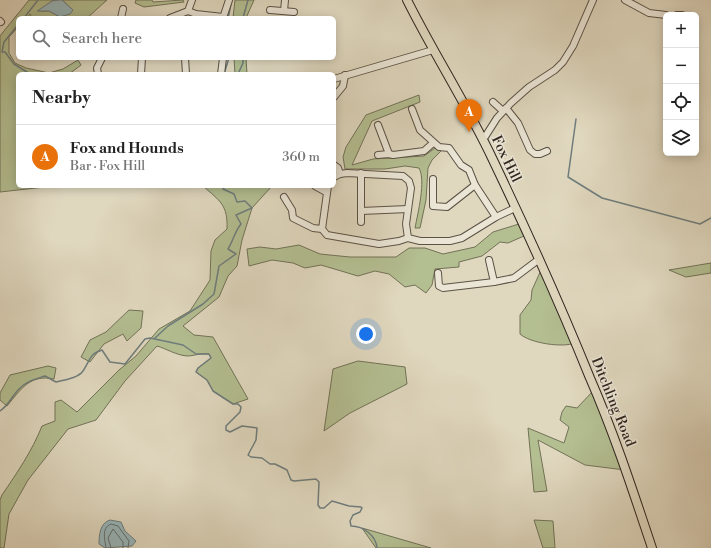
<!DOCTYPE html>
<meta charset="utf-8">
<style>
:root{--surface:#fff;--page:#f2f2f2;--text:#222;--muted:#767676;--line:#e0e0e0;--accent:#0f766e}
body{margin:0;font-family:"Libre Bodoni",serif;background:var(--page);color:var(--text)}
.controls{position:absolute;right:12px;top:12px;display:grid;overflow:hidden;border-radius:6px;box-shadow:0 2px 10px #0003}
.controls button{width:36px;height:36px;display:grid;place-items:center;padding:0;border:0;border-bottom:1px solid var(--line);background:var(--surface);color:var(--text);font:20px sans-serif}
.you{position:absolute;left:366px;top:334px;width:14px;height:14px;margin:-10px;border:3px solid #fff;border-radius:50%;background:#1a73e8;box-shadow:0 0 0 6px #1a73e833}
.badge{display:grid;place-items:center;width:26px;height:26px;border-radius:50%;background:var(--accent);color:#fff;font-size:13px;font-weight:700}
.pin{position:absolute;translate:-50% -33px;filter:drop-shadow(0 1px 2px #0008)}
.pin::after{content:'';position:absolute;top:21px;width:14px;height:12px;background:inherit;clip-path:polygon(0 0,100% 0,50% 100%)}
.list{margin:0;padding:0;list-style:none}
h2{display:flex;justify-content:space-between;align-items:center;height:52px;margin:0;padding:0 16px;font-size:17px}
h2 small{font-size:13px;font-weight:400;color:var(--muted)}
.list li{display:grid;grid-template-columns:26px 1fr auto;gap:12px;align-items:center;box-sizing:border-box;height:64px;padding:0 16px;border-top:1px solid var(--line)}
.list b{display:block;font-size:15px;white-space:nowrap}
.list p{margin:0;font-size:13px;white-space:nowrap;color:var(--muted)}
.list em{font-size:13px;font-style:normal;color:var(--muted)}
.icon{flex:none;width:22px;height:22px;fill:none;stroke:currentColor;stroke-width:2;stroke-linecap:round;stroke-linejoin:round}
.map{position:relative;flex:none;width:711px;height:548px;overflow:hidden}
.search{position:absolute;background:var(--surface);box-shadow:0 2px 10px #0003;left:16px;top:16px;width:320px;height:44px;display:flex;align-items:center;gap:10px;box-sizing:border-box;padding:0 14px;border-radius:6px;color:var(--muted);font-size:15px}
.panel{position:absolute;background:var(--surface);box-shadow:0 2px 10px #0003;left:16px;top:72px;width:320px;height:116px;border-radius:6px}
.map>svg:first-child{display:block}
.green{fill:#b3be91;stroke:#727258}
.water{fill:#98b7bc;stroke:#6f7d7d}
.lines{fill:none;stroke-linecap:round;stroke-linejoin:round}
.shore{stroke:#646e6e;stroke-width:1}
.stream{stroke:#6f7d7d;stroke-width:1.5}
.minor-casing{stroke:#5c5247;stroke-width:8}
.major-casing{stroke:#31251f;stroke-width:10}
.minor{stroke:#eae5d5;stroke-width:6}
.major{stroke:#dfd7be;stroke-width:8}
.labels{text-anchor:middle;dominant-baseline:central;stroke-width:3;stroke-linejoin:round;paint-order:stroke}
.street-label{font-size:14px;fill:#31251f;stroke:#eae5d5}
</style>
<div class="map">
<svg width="711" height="548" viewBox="0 0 711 548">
<rect width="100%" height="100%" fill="#dfd7be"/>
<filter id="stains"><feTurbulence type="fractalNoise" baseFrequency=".005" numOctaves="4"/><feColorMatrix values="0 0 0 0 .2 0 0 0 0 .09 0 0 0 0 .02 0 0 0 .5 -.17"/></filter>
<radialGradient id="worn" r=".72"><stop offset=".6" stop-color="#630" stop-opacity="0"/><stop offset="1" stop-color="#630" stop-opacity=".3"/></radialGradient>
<g class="green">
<polygon points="29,0 59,0 52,1 39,11 49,11 60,17 73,10 62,0 107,0 87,18 32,18 30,14 27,18 18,18 18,27 9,37 9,53 15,63 26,68 49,73 63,69 78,60 81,65 69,74 18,74 18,186 54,186 0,192 0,36"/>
<polygon points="136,0 152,0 153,2 183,0 184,2 144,7 135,3"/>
<polygon points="235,0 254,0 246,18 233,18"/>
<polygon points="234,58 246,58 247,74 235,74"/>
<path d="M419 95 420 102 372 121 352 165 373 159 424 156 435 148 441 151 432 160 428 168 426 200 420 228H415C418 212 426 181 419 168L405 166 385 169H345L343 157 346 147 366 115Z"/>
<path d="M203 186H272L252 208 242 240 237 266 228 276 219 297 183 326 194 335 213 337 248 399 233 404 213 391 207 380 196 372 198 368 211 358 209 354C199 353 194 356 187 356 176 355 167 349 157 346L125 381 96 420 68 429 28 480 9 514 4 548H0V500L2 495C17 473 32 451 42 426L55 421V402L61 400 77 412 119 370 136 356 159 329 190 311 210 280 211 251 215 240 227 229C228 205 220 201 203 186Z"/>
<polygon points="519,224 524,236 508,243 500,242 482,256 459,262 459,267 435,269 432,285 426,293 415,285 405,287 389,274 375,271 358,276 321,265 305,268 293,263 272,260 249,266 247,249 260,247 276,249 299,245 320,254 350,257 396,257 409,248 425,248 443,254 475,247 493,232"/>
<polygon points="711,263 711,273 686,277 669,270"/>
<path d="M542 268 575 343C562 348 530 343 520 334V315L531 300 532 290Z"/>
<polygon points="129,310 143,311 141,328 127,341 123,334 104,344 90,362 81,357 90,340 106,332"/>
<polygon points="358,361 405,367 407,384 350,413 324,431 333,369"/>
<path d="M48 366 56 368 54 379C30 374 21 389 7 406L0 400V393L10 375Z"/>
<polygon points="595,389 625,470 585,465 538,440 547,491 534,492 528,428 564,443 569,427 560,420 562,412 566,406 577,408"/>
<polygon points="534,520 553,521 555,548 543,548"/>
<polygon points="362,528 431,548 376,548"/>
</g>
<g class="water">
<polygon points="59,0 62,0 73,10 70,14 60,17 49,11 37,11 52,1"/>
<path d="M110 520 121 522 125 531 136 541 132 546 105 548 99 544C99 535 100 523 110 520Z"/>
</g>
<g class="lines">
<g class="shore">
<path d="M106 548C105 540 101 528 111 524L118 526 129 541 128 548"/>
<polyline points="111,548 108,538 113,529 123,542 123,548"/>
</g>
<g class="stream">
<polyline points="24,18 38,0"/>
<polyline points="228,18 232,0"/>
<polyline points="243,18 248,0"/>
<polyline points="18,25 4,42 2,52 5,52 14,64 30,74"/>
<polyline points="35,74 37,74"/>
<polyline points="224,74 229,58"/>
<polyline points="238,74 243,63 243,58"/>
<polyline points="576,119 568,177 602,198 700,224 711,218"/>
<path d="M155 338 168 326 203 304 214 294 219 266 236 254 228 249C233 241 235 231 241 224L236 215 252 208 245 201 237 202 234 194 223 189 225 186"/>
<path d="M0 411C9 405 12 396 19 389 26 381 36 379 45 376L56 382C65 380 78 378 83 371 90 361 89 354 102 350L110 362 125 364 145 339 150 338 183 345 196 354H209L211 358 198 368 196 372 207 380 213 391 233 404H238L241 407 240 412 226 426V430L230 432 242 426 257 428 256 440 248 455 251 457 262 458 270 464H275L287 470 291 480 294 481 316 479 319 482 318 505 320 508H324L332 501 349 506 361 507 362 508 360 512 353 515 350 521 351 526C364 526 376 536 377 548"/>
</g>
<defs>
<g id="minor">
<polyline points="625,0 649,13 666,15"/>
<polyline points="270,10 294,12"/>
<polyline points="188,11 196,14 223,17"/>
<polyline points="284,11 285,0"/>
<polyline points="677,15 682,15"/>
<polyline points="121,18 123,9"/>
<polyline points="170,18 188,11 192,0"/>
<polyline points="223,18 229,0"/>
<polyline points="0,21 1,22"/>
<polyline points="185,58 186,74"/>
<polyline points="98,74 97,68 102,58"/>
<polyline points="141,74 142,58"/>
<polyline points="221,74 223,58"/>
<polyline points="334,79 433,50"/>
<polyline points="334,97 343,86 345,75"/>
<polyline points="493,102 503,111"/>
<polyline points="506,108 518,123 530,150 535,154 540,154 547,151"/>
<polyline points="412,109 420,130 439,147 449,148 461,165 469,170 475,185 496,217"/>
<polyline points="378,125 389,154"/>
<polyline points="483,140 497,118 511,103 529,87 555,70 563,62 573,46 593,0"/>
<polyline points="378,155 389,154 393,155 424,151 433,143"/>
<polyline points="334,165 338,168 340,174"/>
<polyline points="361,173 361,211 408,209"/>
<polyline points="334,177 340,174 347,173 403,176 409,181 411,188 406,224 408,238"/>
<polyline points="433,179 433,206 447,207 475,185"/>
<polyline points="315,186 326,192"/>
<polyline points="284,197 292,210 293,218 313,228 322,229 327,235 379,244 399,241 408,238 420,241 450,241 462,238 496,217 515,208"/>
<polyline points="361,222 361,211"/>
<polyline points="322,229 328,186"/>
<polyline points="489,260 494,282"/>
<polyline points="438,273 439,286 443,288 494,282 514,278 538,260"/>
</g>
<path id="major" d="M407 0C434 54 467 105 493 160 527 231 560 304 590 378 614 433 633 491 652 548"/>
</defs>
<use href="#minor" class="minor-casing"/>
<use href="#major" class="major-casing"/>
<use href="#minor" class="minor"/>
<use href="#major" class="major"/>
</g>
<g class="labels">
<g class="street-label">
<text transform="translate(506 159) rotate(64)">Fox Hill</text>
<text transform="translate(613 402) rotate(68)">Ditchling Road</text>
</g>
</g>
<rect width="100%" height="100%" filter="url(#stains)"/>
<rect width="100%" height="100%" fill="url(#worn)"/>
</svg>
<div class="controls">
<button>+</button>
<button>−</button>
<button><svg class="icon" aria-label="locate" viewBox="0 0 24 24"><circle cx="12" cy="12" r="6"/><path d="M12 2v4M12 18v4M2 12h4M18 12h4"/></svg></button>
<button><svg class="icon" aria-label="layers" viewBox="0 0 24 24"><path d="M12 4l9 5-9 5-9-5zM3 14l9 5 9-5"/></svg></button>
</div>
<div class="you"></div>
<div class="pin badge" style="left:469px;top:132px;background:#e8710a">A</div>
<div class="search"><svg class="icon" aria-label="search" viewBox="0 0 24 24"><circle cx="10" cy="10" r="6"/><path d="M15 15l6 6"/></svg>Search here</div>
<section class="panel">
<h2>Nearby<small></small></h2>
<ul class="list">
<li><span class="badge" style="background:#e8710a">A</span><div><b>Fox and Hounds</b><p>Bar · Fox Hill</p></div><em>360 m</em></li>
</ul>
</section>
</div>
